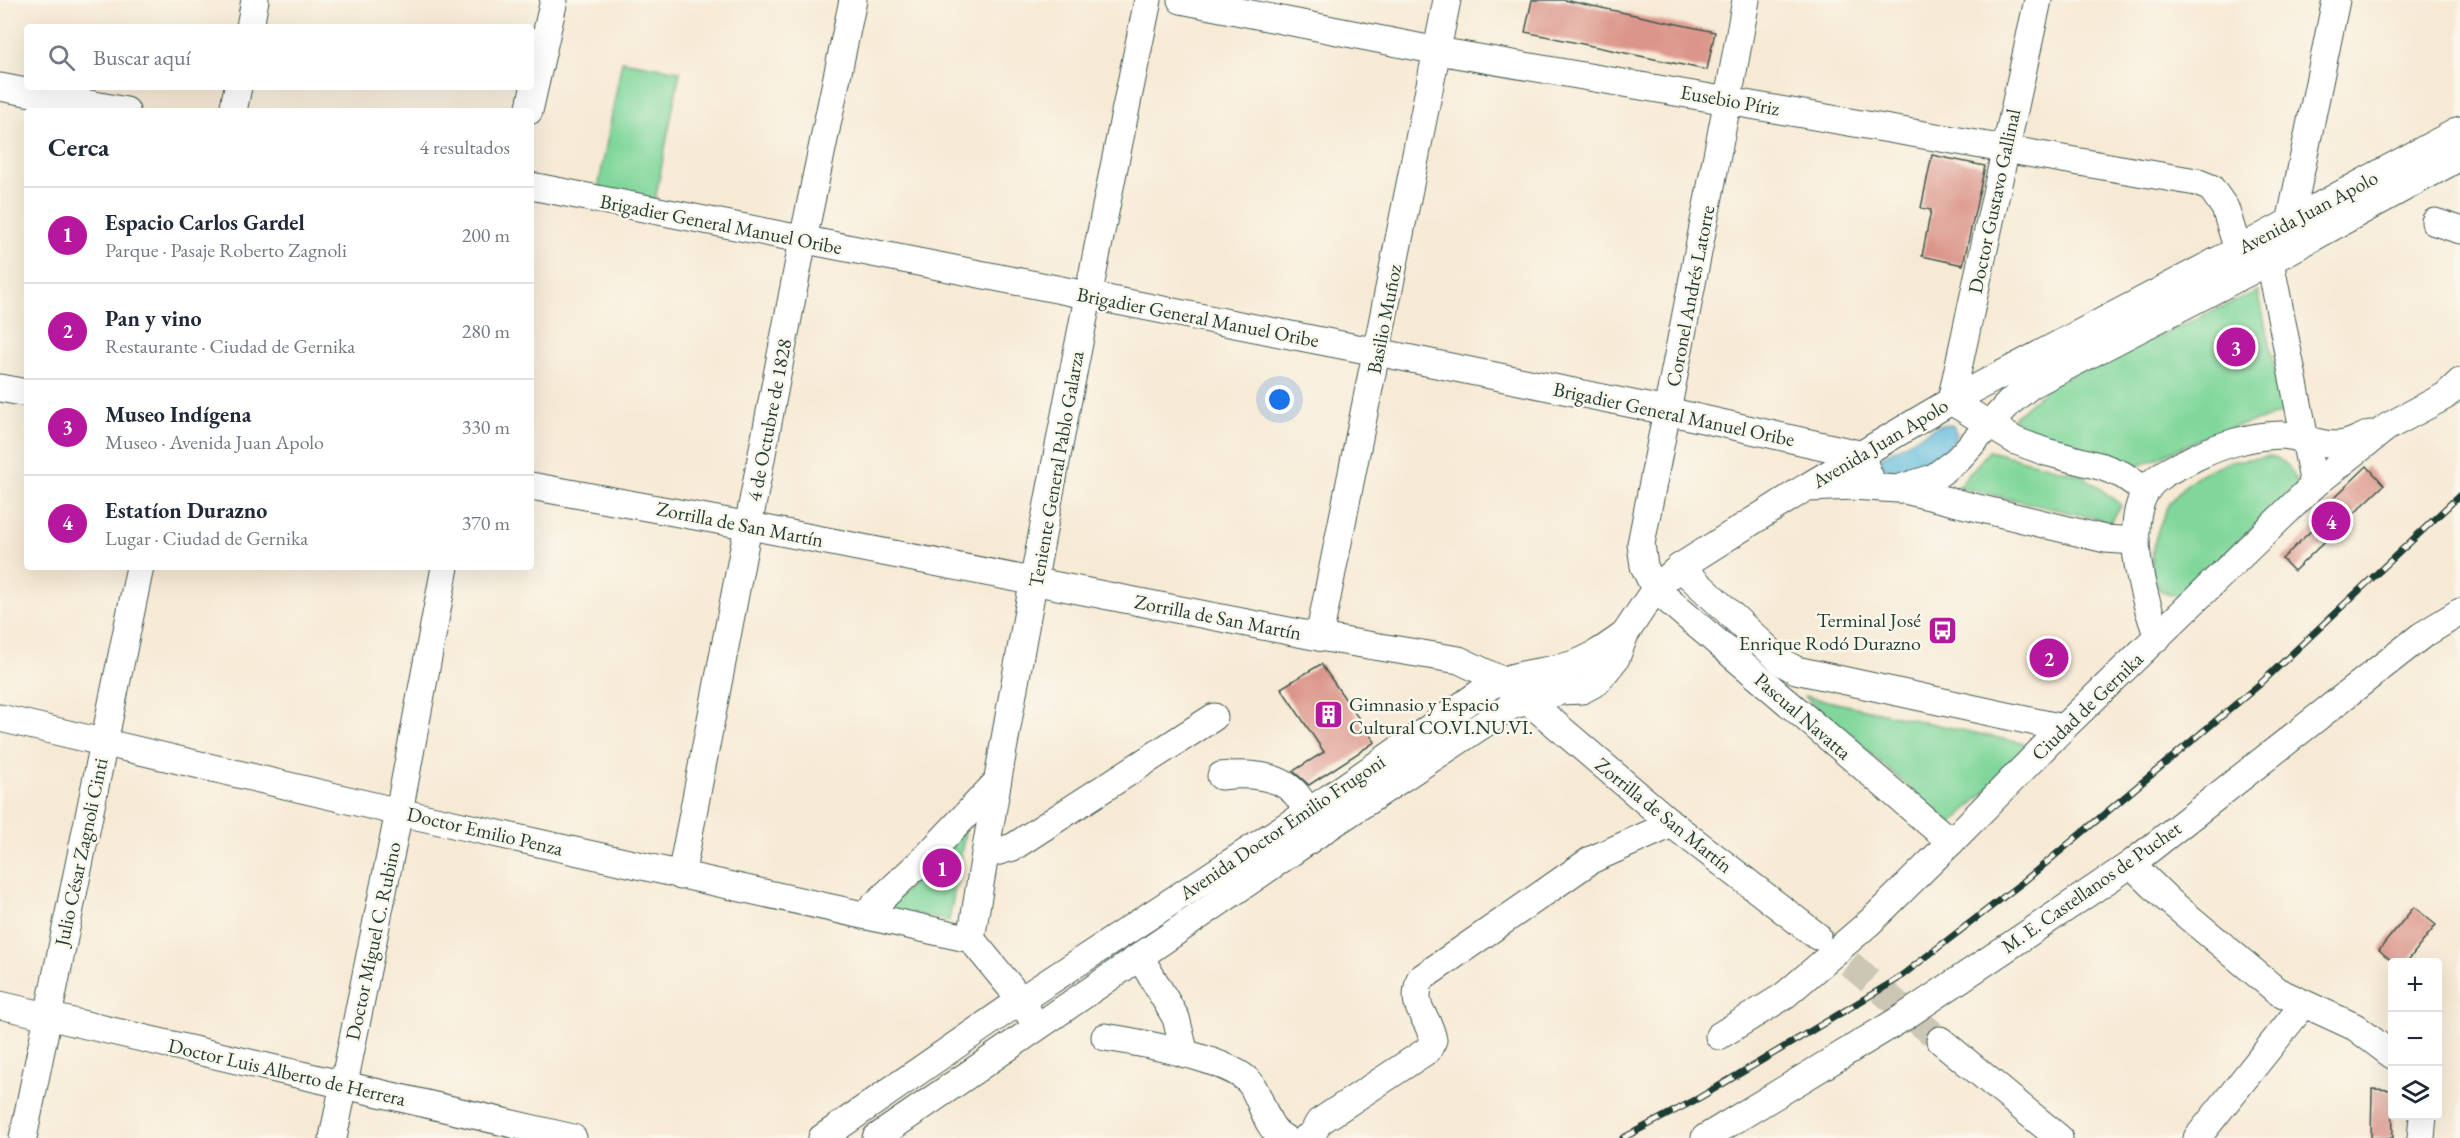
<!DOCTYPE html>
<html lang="es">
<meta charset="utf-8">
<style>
:root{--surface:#fff;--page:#f2f2f3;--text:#1f2937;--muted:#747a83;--line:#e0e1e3;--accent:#b5179e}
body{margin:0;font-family:"EB Garamond",serif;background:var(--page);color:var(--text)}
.controls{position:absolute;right:18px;bottom:18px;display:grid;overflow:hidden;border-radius:6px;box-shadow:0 6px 24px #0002}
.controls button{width:54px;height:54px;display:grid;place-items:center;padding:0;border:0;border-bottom:2px solid var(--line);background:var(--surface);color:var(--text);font:30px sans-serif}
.you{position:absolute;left:1280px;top:400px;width:21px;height:21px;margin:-15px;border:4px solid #fff;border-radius:50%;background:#1a73e8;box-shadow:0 0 0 9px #1a73e833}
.badge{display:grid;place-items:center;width:39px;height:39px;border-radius:50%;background:var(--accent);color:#fff;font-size:20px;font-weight:700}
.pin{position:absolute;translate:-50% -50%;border:3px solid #fff;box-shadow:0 2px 6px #0006}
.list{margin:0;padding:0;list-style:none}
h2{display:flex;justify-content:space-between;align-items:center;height:78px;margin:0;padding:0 24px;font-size:26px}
h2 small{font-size:20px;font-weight:400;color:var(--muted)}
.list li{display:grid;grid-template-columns:39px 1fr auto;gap:18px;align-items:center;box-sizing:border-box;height:96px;padding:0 24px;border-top:2px solid var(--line)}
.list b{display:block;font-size:22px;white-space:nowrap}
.list p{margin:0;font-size:20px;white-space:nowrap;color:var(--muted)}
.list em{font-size:20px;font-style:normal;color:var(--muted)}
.icon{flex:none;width:33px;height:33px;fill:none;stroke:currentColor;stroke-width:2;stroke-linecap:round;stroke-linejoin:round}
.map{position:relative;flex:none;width:2460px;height:1138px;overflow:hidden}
.search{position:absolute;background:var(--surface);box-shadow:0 6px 24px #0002;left:24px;top:24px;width:510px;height:66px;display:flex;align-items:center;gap:15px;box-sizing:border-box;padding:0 21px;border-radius:6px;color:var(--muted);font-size:22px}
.panel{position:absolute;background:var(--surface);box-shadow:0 6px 24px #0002;left:24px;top:108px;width:510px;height:462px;border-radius:6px}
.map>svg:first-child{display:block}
.green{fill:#81d79b;stroke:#508a68;stroke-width:1.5}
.water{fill:#5fbbdd;stroke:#3f7c88;stroke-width:1.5}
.building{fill:#dc958a}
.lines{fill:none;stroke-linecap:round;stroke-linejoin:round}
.minor-tunnel{stroke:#ccc7b5;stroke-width:27;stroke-dasharray:27 14;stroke-linecap:butt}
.minor-casing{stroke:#3f574c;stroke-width:29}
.minor{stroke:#fff;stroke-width:27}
.rail-casing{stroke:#1f3d34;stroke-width:7}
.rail{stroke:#fbf7ec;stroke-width:4.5;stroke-dasharray:14;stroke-linecap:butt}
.labels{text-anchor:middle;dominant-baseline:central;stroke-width:5;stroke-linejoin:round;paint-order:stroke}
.street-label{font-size:20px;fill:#1f3d34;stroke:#fbf7ec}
.poi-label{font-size:20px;fill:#1f3d34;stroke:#fbf7ec;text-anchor:end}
</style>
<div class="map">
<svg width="2460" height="1138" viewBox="0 0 2460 1138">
<rect width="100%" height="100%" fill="#fbf7ec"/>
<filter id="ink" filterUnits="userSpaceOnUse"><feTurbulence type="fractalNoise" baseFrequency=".0167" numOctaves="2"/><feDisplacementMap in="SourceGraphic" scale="12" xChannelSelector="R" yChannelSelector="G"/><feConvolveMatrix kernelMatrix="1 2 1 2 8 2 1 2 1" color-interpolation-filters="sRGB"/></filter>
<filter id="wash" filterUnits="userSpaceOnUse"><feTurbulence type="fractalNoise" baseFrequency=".008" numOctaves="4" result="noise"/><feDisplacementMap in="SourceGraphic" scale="24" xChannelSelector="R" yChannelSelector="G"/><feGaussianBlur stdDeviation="1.35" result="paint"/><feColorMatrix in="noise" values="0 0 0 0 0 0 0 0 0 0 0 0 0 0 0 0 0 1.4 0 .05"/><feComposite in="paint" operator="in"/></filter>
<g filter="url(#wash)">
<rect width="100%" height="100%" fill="#f7ead5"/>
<g class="green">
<polygon points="622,61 680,71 655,200 598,189"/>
<polygon points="2258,291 2284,413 2216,432 2139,466 2056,446 2030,434 2013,418 2053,383"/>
<polygon points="1989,451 2082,475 2121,505 2111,522 1958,487"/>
<path d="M2267 457C2286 459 2292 468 2297 485L2184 594C2130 605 2156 520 2174 498 2180 490 2192 479 2201 474 2222 461 2244 459 2267 457Z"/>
<polygon points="1804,696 2035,746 1951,824"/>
<polygon points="966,827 949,921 887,910"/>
</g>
<path class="water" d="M1939 425H1953L1957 435C1936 465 1919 483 1882 466L1881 457Z"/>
<g id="blocks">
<g class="building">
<polygon points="1532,0 1564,0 1715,32 1707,70 1525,32"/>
<polygon points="1932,155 1985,166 1963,265 1922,256 1931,210 1921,208"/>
<polygon points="2367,466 2384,485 2294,571 2282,559 2318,524 2313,518"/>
<polygon points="1321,664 1375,742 1309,785 1293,771 1324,752 1281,688"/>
<polygon points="2414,907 2436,925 2406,963 2394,963 2379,950"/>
<polygon points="2372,1089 2392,1090 2393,1138 2371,1138"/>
</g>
</g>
</g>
<g filter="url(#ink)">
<use href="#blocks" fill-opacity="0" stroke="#3f574c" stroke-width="1.5"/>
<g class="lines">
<polyline class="minor-tunnel" points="1818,937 1940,1040"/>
<defs>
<g id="minor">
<polyline points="1181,0 1438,51 2196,182 2211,188 2225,208 2238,250"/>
<polyline points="1746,0 1728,99 1641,544 1644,566 1655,589 1951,842"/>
<polyline points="2038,0 1951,401 2016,441 2046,452 2103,467 2123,475 2146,491"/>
<polyline points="250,27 255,0"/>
<polyline points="0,87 126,111"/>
<polyline points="233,111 238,87"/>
<polyline points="529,111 554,0"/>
<polyline points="531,186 1377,352 1667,411 1863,455 1865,466 1874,487"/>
<polyline points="2435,222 2460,230"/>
<polyline points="2290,223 2336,0"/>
<polyline points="2270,261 2314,485"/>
<polyline points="0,388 27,393"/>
<polyline points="531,486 750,526 1319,637 1459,660 1501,680 1527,700 1672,824 1817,936"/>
<polyline points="1809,488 1853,486 1897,489 1933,478 1957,460 2010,402 2031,385 2270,261 2460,157"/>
<polyline points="1900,489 2105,539 2136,541"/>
<polyline points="1680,567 1783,663 1796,670 2063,728"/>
<polyline points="1319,637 1447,0"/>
<path d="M2158 637C2144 599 2123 529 2146 491 2156 474 2178 467 2194 458 2220 445 2253 435 2282 435 2302 436 2324 448 2345 444 2353 442 2362 437 2370 434"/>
<polyline points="0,718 399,812 971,939"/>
<path d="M1221 776C1245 773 1279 774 1296 794 1304 804 1310 815 1317 826"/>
<polyline points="985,855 1013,847 1214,717"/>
<polyline points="2131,864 2167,899 2277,991 2355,1027 2392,1055"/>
<polyline points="681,876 803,240 853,0"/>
<polyline points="864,915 929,854 997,782"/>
<path d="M971 939C1022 625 1084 312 1148 0"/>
<polyline points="971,939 1021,1000 1029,1014"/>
<polyline points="1140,957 1176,1018 1185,1054"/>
<polyline points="0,1005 573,1138"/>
<polyline points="1719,1036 1784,996 1870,922 1951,842 2063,728 2314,485 2387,427 2445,396 2460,382"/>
<path d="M1105 1037C1137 1042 1233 1059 1251 1084 1262 1100 1266 1129 1284 1138"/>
<polyline points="1940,1040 2059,1138"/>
<polyline points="23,1138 140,567"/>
<polyline points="333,1138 399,812 445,567"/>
<path d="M822 1138 1021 1000 1329 798 1490 686C1514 673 1545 673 1571 665 1591 659 1607 647 1624 635"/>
<polyline points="876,1138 1321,832 1511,706 1561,691 1582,690 1597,682 1616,658 1625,634 1655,589 1680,567 1805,488 1951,401 2238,250 2460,130"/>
<path d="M1306 1138 1312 1135 1319 1122 1428 1050 1433 1040C1428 1012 1410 1012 1420 979L1591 860 1672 824"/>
<polyline points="1705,1138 1904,1017 2131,864 2421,636 2460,612"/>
<polyline points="2197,1138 2304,1004"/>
<polyline points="2421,1138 2423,1116"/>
</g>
</defs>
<use href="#minor" class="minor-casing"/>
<use href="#minor" class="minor"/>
<defs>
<polyline id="rail" points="1623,1138 1699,1098 1896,980 2023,882 2260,684 2460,495"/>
</defs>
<use href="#rail" class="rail-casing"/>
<use href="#rail" class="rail"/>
</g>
</g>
<defs>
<symbol id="bus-square" viewBox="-11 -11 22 22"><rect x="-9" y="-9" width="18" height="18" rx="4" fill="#b5179e" stroke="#fbf7ec"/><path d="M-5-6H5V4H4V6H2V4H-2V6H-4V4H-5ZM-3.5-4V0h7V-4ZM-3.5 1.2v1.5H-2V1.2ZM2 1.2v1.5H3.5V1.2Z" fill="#fff"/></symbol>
<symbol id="building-square" viewBox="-11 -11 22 22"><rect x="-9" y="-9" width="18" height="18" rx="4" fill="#b5179e" stroke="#fbf7ec"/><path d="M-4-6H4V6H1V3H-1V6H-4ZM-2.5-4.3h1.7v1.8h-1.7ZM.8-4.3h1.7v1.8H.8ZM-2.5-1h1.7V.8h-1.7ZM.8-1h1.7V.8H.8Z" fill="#fff"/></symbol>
</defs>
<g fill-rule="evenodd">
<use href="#bus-square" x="1926" y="614" width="33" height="33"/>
<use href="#building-square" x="1312" y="698" width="33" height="33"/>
</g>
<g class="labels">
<g class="street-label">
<text transform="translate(1730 100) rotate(10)">Eusebio Píriz</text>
<text transform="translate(1994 201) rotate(-78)">Doctor Gustavo Gallinal</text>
<text transform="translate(2308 212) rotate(-28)">Avenida Juan Apolo</text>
<text transform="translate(721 224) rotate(11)">Brigadier General Manuel Oribe</text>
<text transform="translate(1690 296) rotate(-79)">Coronel Andrés Latorre</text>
<text transform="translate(1198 317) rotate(11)">Brigadier General Manuel Oribe</text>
<text transform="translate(1384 319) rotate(-79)">Basilio Muñoz</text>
<text transform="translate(1674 414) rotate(12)">Brigadier General Manuel Oribe</text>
<text transform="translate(769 420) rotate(-79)">4 de Octubre de 1828</text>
<text transform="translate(1880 443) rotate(-31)">Avenida Juan Apolo</text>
<text transform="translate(1056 469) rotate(-80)">Teniente General Pablo Galarza</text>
<text transform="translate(740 524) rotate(11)">Zorrilla de San Martín</text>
<text transform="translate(1218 617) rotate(11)">Zorrilla de San Martín</text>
<text transform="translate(2087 706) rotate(-44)">Ciudad de Gernika</text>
<text transform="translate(1803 716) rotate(41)">Pascual Navatta</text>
<text transform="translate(1664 815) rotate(39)">Zorrilla de San Martín</text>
<text transform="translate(1282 827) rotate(-34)">Avenida Doctor Emilio Frugoni</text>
<text transform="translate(485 831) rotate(13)">Doctor Emilio Penza</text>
<text transform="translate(81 852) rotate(-78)">Julio César Zagnoli Cinti</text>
<text transform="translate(2091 887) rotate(-35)">M. E. Castellanos de Puchet</text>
<text transform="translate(373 941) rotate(-78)">Doctor Miguel C. Rubino</text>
<text transform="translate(287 1072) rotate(13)">Doctor Luis Alberto de Herrera</text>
</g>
<g class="poi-label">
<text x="1921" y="620">Terminal José<tspan x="1921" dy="23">Enrique Rodó Durazno</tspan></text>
<text x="1349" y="704" text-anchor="start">Gimnasio y Espacio<tspan x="1349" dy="23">Cultural CO.VI.NU.VI.</tspan></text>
</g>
</g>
</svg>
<div class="controls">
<button>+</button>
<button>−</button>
<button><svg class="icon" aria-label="layers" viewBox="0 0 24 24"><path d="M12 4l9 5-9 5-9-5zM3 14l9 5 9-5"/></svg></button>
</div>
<div class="you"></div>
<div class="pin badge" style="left:942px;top:868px">1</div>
<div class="pin badge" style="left:2049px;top:658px">2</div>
<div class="pin badge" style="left:2236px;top:347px">3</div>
<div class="pin badge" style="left:2331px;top:521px">4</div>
<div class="search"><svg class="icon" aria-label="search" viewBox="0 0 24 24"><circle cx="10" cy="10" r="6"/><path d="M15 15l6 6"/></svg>Buscar aquí</div>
<section class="panel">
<h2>Cerca<small>4 resultados</small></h2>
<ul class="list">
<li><span class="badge">1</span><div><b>Espacio Carlos Gardel</b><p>Parque · Pasaje Roberto Zagnoli</p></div><em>200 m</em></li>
<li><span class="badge">2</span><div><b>Pan y vino</b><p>Restaurante · Ciudad de Gernika</p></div><em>280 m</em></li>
<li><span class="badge">3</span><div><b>Museo Indígena</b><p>Museo · Avenida Juan Apolo</p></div><em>330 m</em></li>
<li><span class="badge">4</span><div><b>Estatíon Durazno</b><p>Lugar · Ciudad de Gernika</p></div><em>370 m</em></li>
</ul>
</section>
</div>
